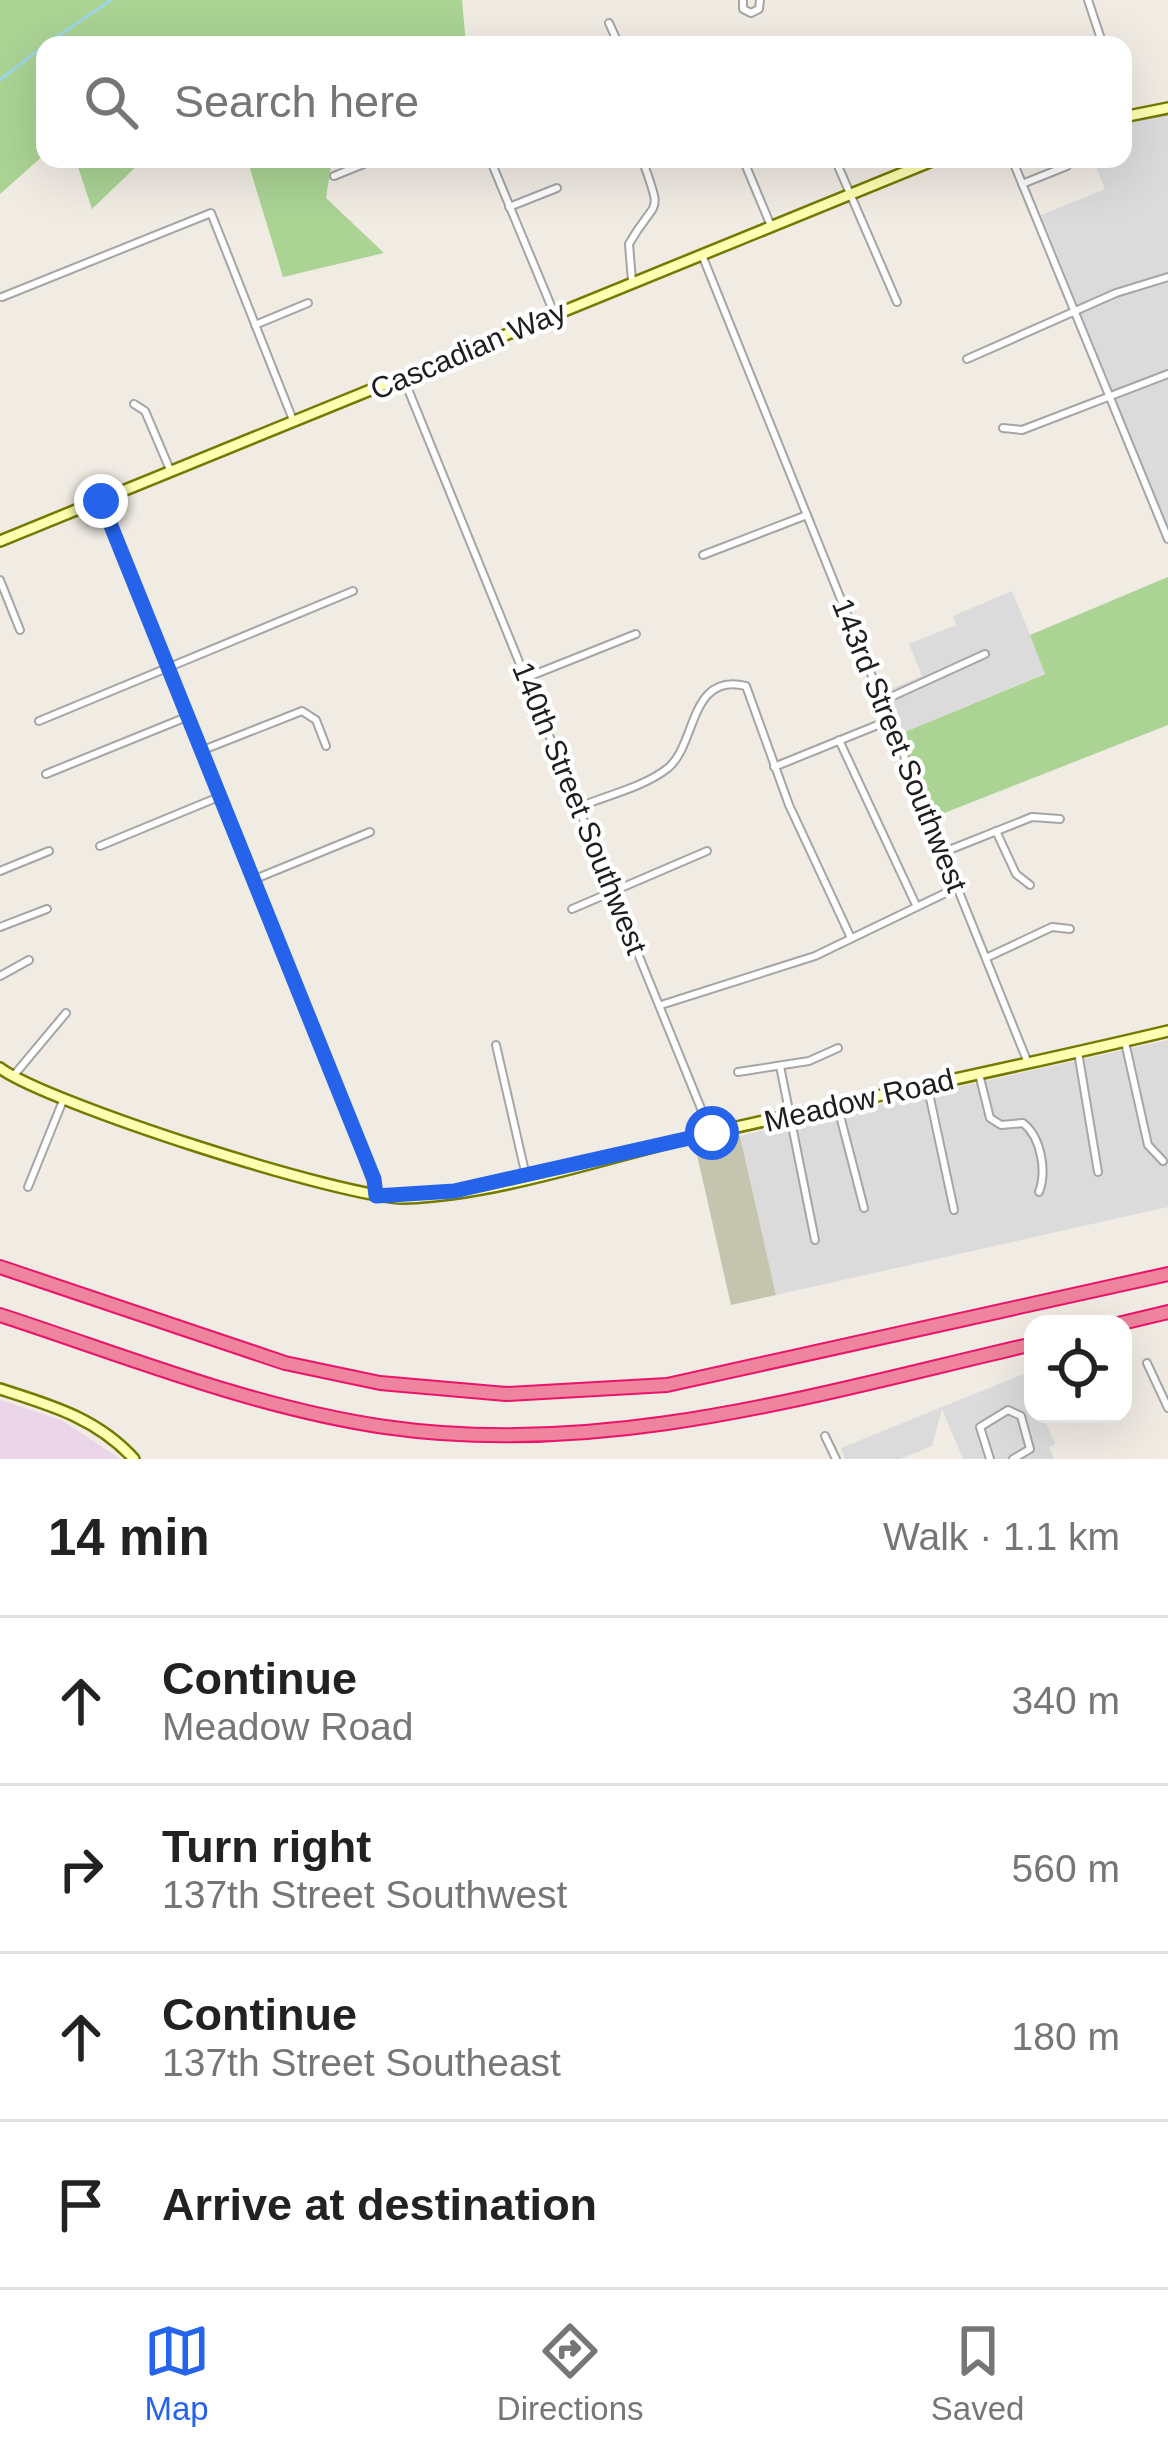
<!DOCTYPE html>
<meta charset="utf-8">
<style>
:root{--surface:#fff;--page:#f6f6f6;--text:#222;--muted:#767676;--line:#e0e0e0;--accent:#2563eb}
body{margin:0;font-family:Helvetica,sans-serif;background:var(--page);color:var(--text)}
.controls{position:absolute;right:36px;bottom:36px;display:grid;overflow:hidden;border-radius:24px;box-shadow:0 12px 48px #0002}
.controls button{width:108px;height:108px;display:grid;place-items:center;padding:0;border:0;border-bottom:3px solid var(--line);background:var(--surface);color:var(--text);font:60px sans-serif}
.stop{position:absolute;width:36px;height:36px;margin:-27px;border:9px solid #2563eb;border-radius:50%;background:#fff}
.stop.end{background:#2563eb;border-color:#fff;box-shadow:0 3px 12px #0008}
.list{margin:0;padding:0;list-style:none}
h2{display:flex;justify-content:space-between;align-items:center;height:156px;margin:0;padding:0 48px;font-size:51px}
h2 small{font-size:39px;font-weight:400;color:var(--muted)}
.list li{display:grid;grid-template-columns:78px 1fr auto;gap:36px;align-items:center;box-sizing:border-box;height:168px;padding:0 48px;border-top:3px solid var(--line)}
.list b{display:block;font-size:45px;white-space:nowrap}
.list p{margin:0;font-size:39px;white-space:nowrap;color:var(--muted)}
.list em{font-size:39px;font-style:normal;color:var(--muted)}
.icon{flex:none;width:66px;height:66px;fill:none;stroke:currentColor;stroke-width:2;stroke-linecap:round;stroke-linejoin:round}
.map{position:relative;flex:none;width:1168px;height:1459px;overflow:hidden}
.search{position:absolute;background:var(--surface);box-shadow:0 12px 48px #0002;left:36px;right:36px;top:36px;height:132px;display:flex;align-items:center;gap:30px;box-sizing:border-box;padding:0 42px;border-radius:24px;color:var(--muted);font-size:45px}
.sheet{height:828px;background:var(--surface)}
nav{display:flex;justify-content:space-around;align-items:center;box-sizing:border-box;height:168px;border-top:3px solid var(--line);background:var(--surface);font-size:33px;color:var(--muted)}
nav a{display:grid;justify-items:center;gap:6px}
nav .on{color:var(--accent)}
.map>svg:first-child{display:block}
.residential{fill:#dcdbdb}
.industrial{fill:#ead4e7}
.construction{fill:#c5c4ae}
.forest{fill:#aad394}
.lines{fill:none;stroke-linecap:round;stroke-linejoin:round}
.stream{stroke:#9fd6e2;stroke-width:3}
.street-casing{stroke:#a5a5a5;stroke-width:10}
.secondary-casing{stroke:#747a00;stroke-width:14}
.highway-casing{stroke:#ea1469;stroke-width:16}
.street{stroke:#fff;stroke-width:6}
.secondary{stroke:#ffffb2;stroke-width:9}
.highway{stroke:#ee849d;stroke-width:12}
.route{stroke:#2563eb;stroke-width:15}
.labels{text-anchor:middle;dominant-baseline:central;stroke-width:9;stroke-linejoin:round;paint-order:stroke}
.street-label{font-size:30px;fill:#1e1e1e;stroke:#fff}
</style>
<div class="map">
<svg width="1168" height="1459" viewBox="0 0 1168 1459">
<rect width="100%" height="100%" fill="#f0ebe3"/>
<g class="residential">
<polygon points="1168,112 1168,529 1041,215 1105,189 1093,159 1123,159 1123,121"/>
<polygon points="1012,591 1046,673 900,734 883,692 922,676 909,644 956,625 953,616"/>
<polygon points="1168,1040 1168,1207 776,1295 740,1136"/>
<polygon points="1026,1373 1033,1414 1042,1414 1055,1444 1049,1447 1054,1459 963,1459 942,1409 932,1446 900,1459 845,1459 841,1448"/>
</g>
<polygon class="industrial" points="0,1400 61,1420 120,1459 0,1459"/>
<polygon class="construction" points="740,1136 776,1295 731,1305 695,1146"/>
<g class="forest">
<polygon points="0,0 462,0 466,45 45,45 45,154 0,194"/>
<polygon points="59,159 144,159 92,209 78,167"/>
<polygon points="247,159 332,159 326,198 384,253 283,277"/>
<polygon points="1168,577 1168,725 934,817 900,734 1045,674 1030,635"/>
</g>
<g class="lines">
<g class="stream">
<polyline points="45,45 111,0"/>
<polyline points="0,80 45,45"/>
</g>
<defs>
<g id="street">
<polyline points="743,0 743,9 751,13 759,9 760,0"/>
<polyline points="1088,0 1103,45"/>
<polyline points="609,23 619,45"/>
<polyline points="467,45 478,45"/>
<polyline points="490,159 554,313"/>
<polyline points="743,159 771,226"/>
<polyline points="835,159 897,302"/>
<polyline points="1012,159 1168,539"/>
<polyline points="334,176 376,159"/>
<polyline points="1022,184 1067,166"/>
<polyline points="509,207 557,188"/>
<polyline points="702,255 1028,1063"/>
<path d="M632 281 629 244C656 196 664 219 642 159"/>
<polyline points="2,297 211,213 293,420"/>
<polyline points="255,325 308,303"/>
<polyline points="967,359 1116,293 1168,277"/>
<polyline points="403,377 711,1133"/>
<polyline points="134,404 145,411 171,472"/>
<polyline points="1003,428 1022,430 1168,374"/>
<polyline points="101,501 327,1057 376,1194"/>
<polyline points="703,555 807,515"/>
<polyline points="0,580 20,630"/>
<polyline points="528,677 636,634"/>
<polyline points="882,701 985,654"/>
<polyline points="39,721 353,591"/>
<polyline points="839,740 916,905"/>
<polyline points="203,750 302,711 316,720 326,746"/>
<polyline points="774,767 890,720"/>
<polyline points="46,774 189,716"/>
<path d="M579 807C608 795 644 787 668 768 697 744 689 672 746 686L789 805 851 938"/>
<polyline points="996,831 1016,874 1030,885"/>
<polyline points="100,846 221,796"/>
<polyline points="944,852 1032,817 1060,819"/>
<polyline points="0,871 49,851"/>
<polyline points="255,879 370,832"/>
<polyline points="572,909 707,851"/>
<polyline points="0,927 47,909"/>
<polyline points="986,958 1052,927 1070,929"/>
<polyline points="0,976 29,960"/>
<polyline points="661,1005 815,956 958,887"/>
<polyline points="1125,1042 1148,1145 1163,1161"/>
<polyline points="496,1045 526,1176"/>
<polyline points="1078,1052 1098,1172"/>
<polyline points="780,1066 815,1240"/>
<polyline points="738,1072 809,1061 838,1048"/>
<polyline points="15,1074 66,1013"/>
<path d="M979 1074 990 1118 1001 1125 1023 1123C1041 1137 1047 1171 1039 1192"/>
<polyline points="927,1084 954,1210"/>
<polyline points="837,1104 864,1208"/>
<polyline points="28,1187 64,1098"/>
<polyline points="1147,1363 1168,1408"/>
<polyline points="825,1436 836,1459"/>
<polyline points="990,1459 980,1427 1008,1410 1021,1416 1030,1449 1013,1459"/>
</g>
<g id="secondary">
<polyline points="1123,117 1168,108"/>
<polyline points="0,541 937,159"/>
<path d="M0 1068C47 1103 345 1199 405 1198 495 1195 600 1159 689 1138 848 1101 1009 1069 1168 1031"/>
<path d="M0 1389C50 1405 97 1418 134 1459"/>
</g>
<g id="highway">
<polyline points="0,1267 285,1363 380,1383 506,1394 667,1385 1168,1274"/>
<path d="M0 1315C126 1356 254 1408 385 1427 606 1459 820 1393 1033 1344"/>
<polyline points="1118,1324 1168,1312"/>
</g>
</defs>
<use href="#street" class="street-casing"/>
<use href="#secondary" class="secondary-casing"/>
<use href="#highway" class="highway-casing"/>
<use href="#street" class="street"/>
<use href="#secondary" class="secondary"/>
<use href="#highway" class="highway"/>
</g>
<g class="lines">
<polyline class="route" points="101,501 374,1179 376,1196 454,1191 712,1133"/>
</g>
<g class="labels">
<g class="street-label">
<text transform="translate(468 350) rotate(-23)">Cascadian Way</text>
<text transform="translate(900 745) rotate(68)">143rd Street Southwest</text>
<text transform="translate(580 808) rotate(68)">140th Street Southwest</text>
<text transform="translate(859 1100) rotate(-13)">Meadow Road</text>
</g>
</g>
</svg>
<div class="controls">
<button><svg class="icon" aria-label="locate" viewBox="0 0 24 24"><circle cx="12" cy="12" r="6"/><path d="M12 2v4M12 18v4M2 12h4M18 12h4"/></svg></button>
</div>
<div class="stop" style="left:712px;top:1133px"></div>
<div class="stop end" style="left:101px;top:501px"></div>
<div class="search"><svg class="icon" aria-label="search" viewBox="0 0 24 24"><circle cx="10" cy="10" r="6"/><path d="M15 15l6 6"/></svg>Search here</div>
</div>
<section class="sheet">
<h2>14 min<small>Walk · 1.1 km</small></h2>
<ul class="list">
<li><svg class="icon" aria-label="ahead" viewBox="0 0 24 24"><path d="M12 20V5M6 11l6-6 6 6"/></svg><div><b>Continue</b><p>Meadow Road</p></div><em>340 m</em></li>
<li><svg class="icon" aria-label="right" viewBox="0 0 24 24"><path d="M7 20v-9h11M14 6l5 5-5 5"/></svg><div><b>Turn right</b><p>137th Street Southwest</p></div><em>560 m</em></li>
<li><svg class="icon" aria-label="ahead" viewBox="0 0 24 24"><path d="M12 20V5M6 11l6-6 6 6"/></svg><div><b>Continue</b><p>137th Street Southeast</p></div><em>180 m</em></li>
<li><svg class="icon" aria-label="arrive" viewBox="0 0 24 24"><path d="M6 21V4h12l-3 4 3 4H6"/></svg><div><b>Arrive at destination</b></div></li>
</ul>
</section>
<nav>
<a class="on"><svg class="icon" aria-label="map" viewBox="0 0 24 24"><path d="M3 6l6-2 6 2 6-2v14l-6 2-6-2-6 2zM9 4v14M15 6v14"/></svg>Map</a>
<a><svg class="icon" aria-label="directions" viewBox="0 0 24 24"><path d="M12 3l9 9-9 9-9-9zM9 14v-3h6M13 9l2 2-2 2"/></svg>Directions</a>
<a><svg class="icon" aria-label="saved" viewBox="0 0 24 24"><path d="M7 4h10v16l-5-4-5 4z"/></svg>Saved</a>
</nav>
